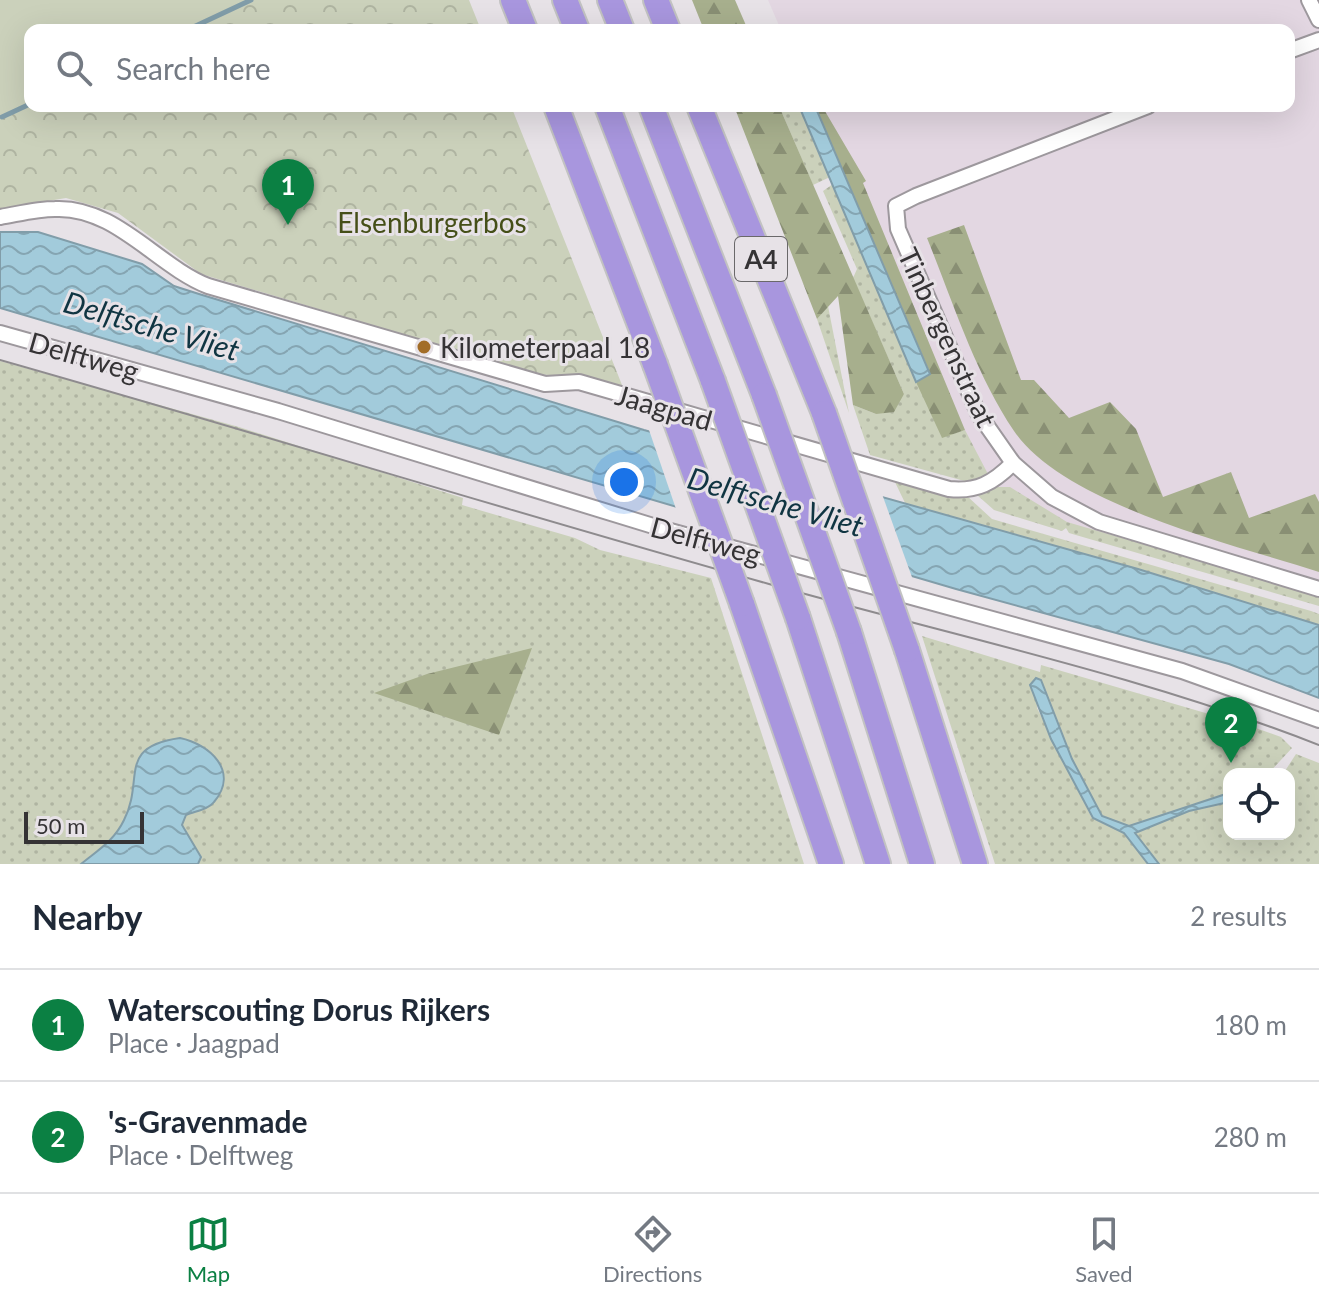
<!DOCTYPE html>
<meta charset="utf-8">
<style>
:root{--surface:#fff;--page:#f6f6f7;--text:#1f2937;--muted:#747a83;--line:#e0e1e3;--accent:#0b8043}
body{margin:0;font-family:Lato,sans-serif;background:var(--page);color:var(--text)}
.controls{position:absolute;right:24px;bottom:24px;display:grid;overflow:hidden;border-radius:16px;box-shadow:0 8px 32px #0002}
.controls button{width:72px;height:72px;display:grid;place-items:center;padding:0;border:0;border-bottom:2px solid var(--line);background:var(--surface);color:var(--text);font:40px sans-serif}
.scale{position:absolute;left:24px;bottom:20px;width:120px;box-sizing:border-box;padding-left:8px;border:4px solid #353335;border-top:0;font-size:22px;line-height:28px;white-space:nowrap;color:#353335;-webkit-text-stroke:6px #e7e2e7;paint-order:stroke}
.you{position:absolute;left:624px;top:482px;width:28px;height:28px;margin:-20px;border:6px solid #fff;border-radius:50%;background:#1a73e8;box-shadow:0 0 0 12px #1a73e833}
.badge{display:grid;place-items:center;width:52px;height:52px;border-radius:50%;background:var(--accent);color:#fff;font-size:26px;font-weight:700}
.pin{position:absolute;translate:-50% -66px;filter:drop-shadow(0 2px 4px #0008)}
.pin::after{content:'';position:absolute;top:42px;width:28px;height:24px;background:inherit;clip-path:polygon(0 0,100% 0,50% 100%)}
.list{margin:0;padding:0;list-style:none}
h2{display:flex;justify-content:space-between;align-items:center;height:104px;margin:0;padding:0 32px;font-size:34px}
h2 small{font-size:26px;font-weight:400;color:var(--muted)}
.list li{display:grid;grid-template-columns:52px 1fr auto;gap:24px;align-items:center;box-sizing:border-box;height:112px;padding:0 32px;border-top:2px solid var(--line)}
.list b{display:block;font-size:30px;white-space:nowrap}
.list p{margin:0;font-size:26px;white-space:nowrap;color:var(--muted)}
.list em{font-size:26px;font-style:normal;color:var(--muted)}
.icon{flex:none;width:44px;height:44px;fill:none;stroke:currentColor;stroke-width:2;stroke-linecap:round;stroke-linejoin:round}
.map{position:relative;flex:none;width:1319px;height:864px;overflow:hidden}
.search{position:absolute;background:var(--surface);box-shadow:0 8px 32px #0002;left:24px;right:24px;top:24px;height:88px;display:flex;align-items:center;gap:20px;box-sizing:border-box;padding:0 28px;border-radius:16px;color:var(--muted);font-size:30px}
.sheet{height:328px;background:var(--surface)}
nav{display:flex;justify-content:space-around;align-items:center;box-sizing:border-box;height:112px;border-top:2px solid var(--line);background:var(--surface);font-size:22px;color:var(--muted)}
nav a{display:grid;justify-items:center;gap:4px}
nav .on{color:var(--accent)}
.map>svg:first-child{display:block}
.built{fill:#e3d7e2}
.grass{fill:url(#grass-dots)}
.forest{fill:url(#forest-firs)}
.park{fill:url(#park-crowns)}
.garden{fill:#cbd1bb}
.water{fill:url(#water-waves);stroke:#819da9;stroke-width:2}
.pier{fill:#e7e2e7}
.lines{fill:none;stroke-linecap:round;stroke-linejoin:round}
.stream{stroke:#819da9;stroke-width:5}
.minor-casing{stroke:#9d989d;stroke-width:18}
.motorway-casing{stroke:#c2c2c2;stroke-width:28}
.minor{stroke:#fff;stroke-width:14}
.motorway{stroke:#a896de;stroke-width:24}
.tram{stroke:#8e8b8e;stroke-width:2}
.motorway-bridge-casing{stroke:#c2c2c2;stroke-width:28;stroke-linecap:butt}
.motorway-bridge{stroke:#a896de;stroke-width:24}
.poi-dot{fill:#a26d27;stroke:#e7e2e7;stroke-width:3}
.labels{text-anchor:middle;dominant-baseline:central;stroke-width:6;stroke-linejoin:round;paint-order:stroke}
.shield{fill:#e7e2e7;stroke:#6a686a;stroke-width:2}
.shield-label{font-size:26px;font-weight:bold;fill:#353335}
.park-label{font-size:28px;fill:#454f18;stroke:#e7e2e7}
.street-label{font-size:28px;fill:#353335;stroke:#e7e2e7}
.poi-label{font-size:28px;fill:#353335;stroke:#e7e2e7;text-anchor:start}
.water-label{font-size:30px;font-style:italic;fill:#103542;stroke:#e7e2e7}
</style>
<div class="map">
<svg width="1319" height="864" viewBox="0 0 1319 864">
<defs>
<pattern id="grass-dots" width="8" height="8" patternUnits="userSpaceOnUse" patternTransform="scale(2)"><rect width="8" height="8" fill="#cbd1bb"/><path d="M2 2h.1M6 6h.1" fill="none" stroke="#afb4a1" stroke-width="1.8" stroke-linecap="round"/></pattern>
<pattern id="forest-firs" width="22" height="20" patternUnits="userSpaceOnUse" patternTransform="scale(2)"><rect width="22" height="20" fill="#a7af8d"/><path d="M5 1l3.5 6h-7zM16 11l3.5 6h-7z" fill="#898f74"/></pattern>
<pattern id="park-crowns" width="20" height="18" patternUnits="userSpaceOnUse" patternTransform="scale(2)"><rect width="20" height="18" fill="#cbd1bb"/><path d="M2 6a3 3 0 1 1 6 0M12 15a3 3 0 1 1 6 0" fill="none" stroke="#afb4a1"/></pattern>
<pattern id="water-waves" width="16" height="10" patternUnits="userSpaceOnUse" patternTransform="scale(2)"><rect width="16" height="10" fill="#a2cbdb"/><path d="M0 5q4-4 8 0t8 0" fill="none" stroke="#85a5b2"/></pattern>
</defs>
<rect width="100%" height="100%" fill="#e7e2e7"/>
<polygon class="built" points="768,0 1319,0 1319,595 990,502 907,298 817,106 1289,106 1289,30 781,30"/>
<g class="grass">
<polygon points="779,106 799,106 830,177 813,185"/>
<polygon points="833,184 942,437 965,430 989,476 968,482 870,455 853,405 876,414 904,394 853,278 857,269 823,191"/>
<polygon points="828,306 849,413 817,319"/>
<polygon points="0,361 239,427 463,498 462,505 575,538 600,550 711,578 804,864 0,864"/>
<polygon points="894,480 967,496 992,519 1311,611 1319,614 1319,625 1138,569 906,505"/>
<polygon points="997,487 1010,487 1067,522 1319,595 1319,606 1069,533 1066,528 1062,531 994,510 977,495"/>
<polygon points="922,636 1040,672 1041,665 1250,726 1281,737 1292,748 1268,774 1229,774 1229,793 1129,826 1102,816 1072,759 1041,681 1037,708 1092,818 1124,833 1148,864 995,864"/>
<polygon points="1296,754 1319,763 1319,864 1159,864 1134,833 1189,811 1229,802 1229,834 1289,834 1289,774 1283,774"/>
</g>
<g class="forest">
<polygon points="692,0 735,0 748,30 704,30"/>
<polygon points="734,106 779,106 904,394 894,412 876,414 853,405 838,296 817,319"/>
<polygon points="815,106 822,106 866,181 863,183 965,430 942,438 916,382 930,373"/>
<path d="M964 225 1021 380H1034L1069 418 1110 402 1136 429 1163 497 1231 472 1249 518 1315 494 1319 502V572C1236 545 1064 505 1014 431 975 373 953 302 927 238Z"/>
<polygon points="532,648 499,735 374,693 427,674"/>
</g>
<polygon class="park" points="0,0 469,0 481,30 30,30 30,106 511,106 624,390 579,377 535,374 201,274 118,213 66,198 0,209"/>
<polygon class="garden" points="0,0 244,0 180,30 30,30 30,100 0,114"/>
<g class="water">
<polygon points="799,106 815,106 930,374 916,382"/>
<polygon points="0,232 38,232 142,264 174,286 199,294 644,430 1138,569 1319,625 1319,698 1229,664 956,589 0,308"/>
<polygon points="1036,678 1041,680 1072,759 1102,816 1129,826 1229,793 1229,802 1189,811 1135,833 1159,864 1148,864 1124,833 1093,818 1051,739 1030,685"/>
<path d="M180 738C209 744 240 771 214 802 208 810 195 811 186 815L182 825 201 857 198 864H81C98 850 114 841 124 820 145 779 116 747 180 738Z"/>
</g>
<polygon class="pier" points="648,427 882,494 913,580 676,509"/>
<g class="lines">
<g class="stream">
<polyline points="187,30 251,0"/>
<polyline points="2,117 30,104"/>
</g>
<defs>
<g id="minor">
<polyline points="1309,0 1319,20"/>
<polyline points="1289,51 1319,40"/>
<polyline points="1148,106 916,196 896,206 898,229 978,413 1013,463 1052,497 1099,522 1319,589"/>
<path d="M0 217C18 214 37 209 55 209 115 206 157 266 208 286L545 384 579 382 949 489C977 492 993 483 1013 463"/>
<polyline points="0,333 278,411 663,529 1182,671 1319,720"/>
</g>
<g id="motorway">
<polyline points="513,0 525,30"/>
<polyline points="565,0 577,30"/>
<polyline points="610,0 622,30"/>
<polyline points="656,0 668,30"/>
<polyline points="556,106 655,364"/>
<polyline points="607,106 713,381"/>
<polyline points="651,106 764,395"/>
<polyline points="699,106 824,413"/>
<polyline points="742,604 831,864"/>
<polyline points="798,618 878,864"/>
<polyline points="849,632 922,864"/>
<polyline points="907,650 975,864"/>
</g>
</defs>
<use href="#minor" class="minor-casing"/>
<use href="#motorway" class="motorway-casing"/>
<use href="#minor" class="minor"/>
<use href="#motorway" class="motorway"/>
<path class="tram" d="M0 360C257 433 512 512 769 584 954 636 1140 675 1319 745"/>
<defs>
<g id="motorway-bridge">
<polyline points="655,364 742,604"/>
<polyline points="713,381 798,618"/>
<polyline points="764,395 849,632"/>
<polyline points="824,413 907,650"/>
</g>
</defs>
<use href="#motorway-bridge" class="motorway-bridge-casing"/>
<use href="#motorway-bridge" class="motorway-bridge"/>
</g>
<circle class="poi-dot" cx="424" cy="347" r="8"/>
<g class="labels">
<rect class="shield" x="735" y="237" width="52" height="44" rx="6"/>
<g class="shield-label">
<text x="761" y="259">A4</text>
</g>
<g class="park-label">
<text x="432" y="222">Elsenburgerbos</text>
</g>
<g class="street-label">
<text transform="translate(948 337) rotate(65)">Tinbergenstraat</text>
<text transform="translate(84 356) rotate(16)">Delftweg</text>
<text transform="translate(664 407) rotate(16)">Jaagpad</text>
<text transform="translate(706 540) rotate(15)">Delftweg</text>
</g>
<g class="poi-label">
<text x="440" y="347">Kilometerpaal 18</text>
</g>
<g class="water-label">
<text transform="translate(152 325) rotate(16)">Delftsche Vliet</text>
<text transform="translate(776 501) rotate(16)">Delftsche Vliet</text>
</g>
</g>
</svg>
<div class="controls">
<button><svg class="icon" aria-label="locate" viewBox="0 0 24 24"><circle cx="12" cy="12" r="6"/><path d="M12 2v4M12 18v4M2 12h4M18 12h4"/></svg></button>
</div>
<div class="scale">50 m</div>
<div class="you"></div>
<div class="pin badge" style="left:288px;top:225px">1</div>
<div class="pin badge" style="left:1231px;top:763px">2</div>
<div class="search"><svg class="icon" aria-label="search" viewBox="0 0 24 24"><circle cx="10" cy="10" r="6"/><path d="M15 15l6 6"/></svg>Search here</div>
</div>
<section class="sheet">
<h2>Nearby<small>2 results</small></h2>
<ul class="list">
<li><span class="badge">1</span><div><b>Waterscouting Dorus Rijkers</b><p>Place · Jaagpad</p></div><em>180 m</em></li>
<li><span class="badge">2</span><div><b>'s-Gravenmade</b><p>Place · Delftweg</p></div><em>280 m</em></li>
</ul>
</section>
<nav>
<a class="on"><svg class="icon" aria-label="map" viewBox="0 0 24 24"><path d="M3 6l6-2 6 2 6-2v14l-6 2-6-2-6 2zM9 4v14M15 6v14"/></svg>Map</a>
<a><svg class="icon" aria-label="directions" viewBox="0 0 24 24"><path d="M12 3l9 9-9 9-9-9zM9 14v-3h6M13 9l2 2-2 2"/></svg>Directions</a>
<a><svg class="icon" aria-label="saved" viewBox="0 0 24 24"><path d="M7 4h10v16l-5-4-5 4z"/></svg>Saved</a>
</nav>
